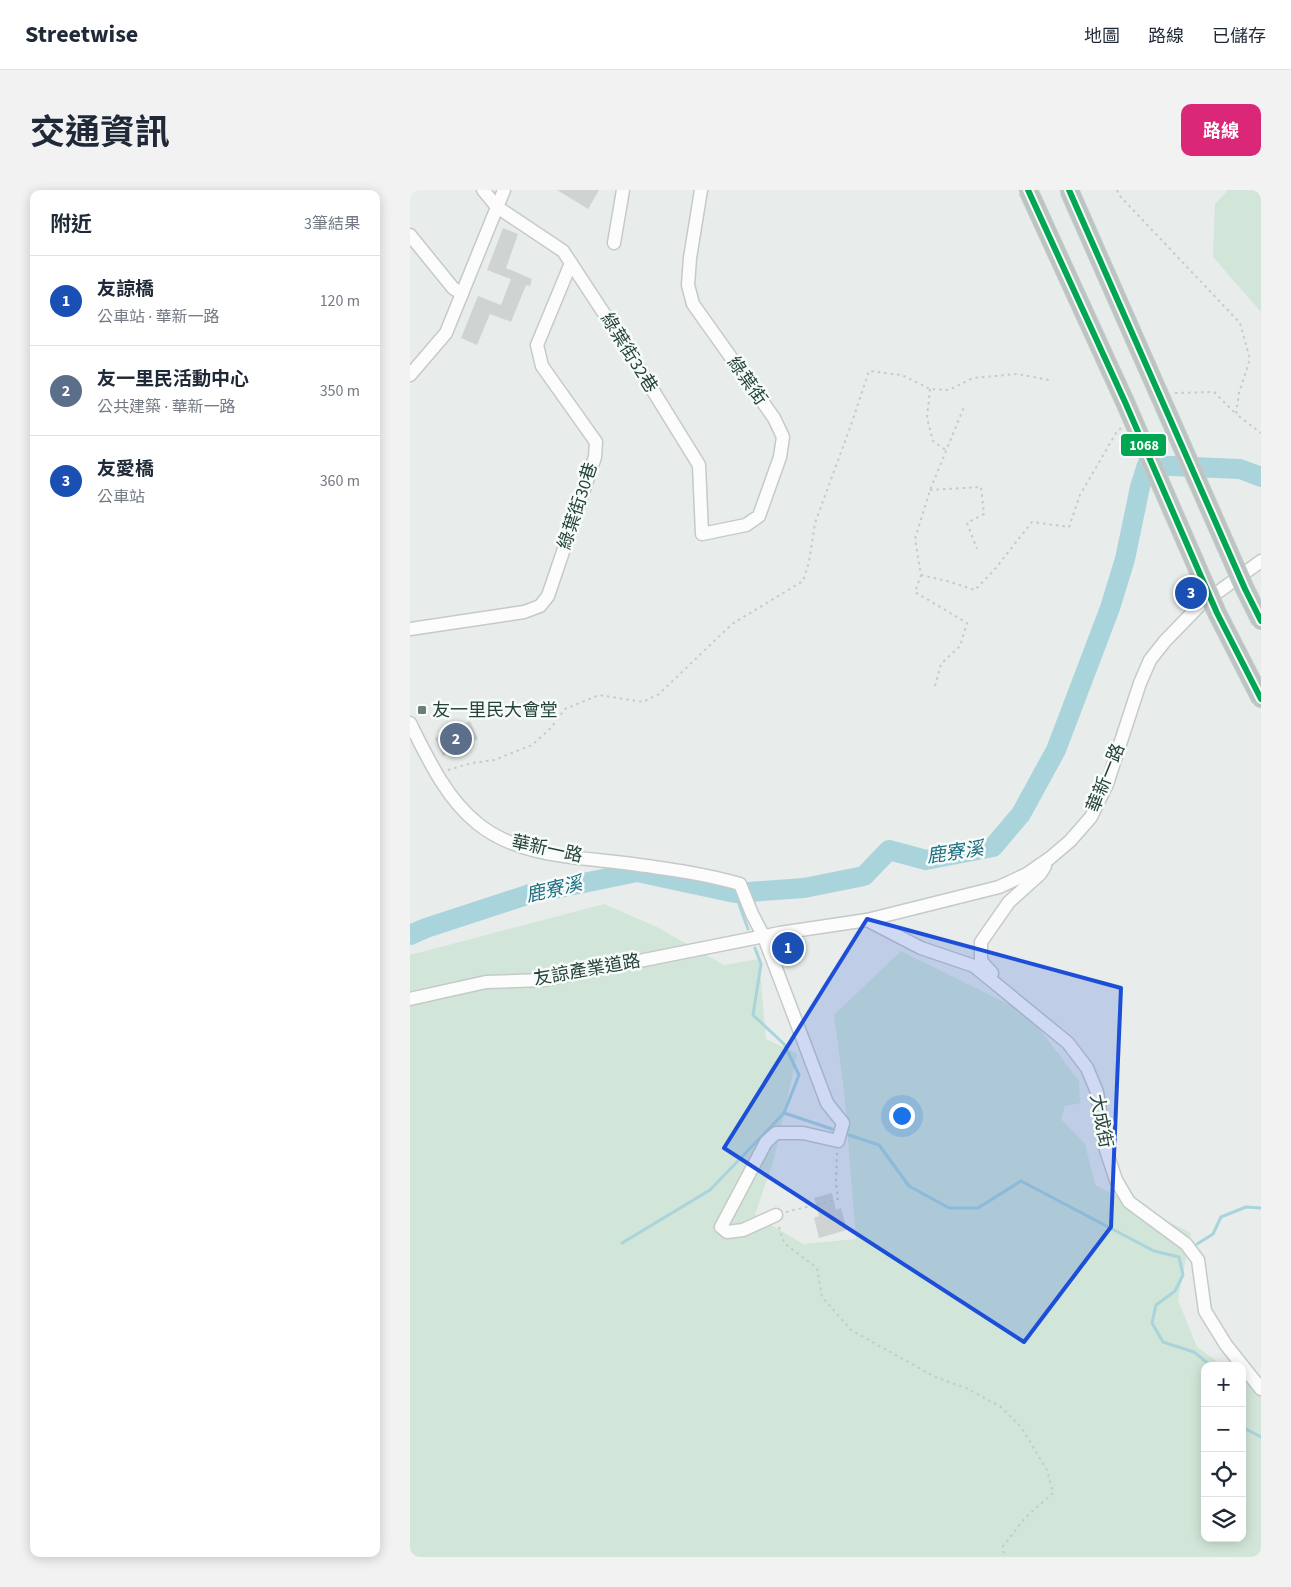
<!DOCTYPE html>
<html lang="zh-TW">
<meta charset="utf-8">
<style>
:root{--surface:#fff;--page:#f2f2f3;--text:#1f2937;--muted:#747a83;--line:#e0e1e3;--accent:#db2777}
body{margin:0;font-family:"Source Sans 3","Noto Sans TC",sans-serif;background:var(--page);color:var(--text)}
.controls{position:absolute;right:15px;bottom:15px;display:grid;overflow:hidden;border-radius:10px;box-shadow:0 2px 12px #0003}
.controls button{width:45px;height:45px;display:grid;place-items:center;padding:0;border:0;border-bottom:1px solid var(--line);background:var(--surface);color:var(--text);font:25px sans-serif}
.you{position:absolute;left:491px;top:925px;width:18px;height:18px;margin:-12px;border:4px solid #fff;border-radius:50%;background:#1a73e8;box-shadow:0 0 0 8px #1a73e833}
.badge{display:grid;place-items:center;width:32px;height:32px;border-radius:50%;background:var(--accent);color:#fff;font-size:16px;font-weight:700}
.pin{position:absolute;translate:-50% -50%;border:2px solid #fff;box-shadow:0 1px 5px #0006}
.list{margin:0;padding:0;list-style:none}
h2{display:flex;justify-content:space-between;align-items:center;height:65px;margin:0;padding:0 20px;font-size:21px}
h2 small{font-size:16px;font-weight:400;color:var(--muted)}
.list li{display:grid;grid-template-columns:32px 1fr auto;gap:15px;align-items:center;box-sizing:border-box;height:90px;padding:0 20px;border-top:1px solid var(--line)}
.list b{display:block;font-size:19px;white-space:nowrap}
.list p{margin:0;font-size:16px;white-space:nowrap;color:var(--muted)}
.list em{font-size:16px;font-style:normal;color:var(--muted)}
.icon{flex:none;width:28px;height:28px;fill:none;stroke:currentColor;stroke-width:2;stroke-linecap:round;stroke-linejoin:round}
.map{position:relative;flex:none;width:851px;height:1367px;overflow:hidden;border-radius:10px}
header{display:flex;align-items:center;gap:30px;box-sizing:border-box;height:70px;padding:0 25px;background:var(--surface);border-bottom:1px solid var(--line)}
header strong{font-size:24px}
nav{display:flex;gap:28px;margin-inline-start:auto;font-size:18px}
.intro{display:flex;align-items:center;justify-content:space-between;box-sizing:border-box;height:120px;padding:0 30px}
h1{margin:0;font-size:35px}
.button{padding:12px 22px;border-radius:10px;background:var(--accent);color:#fff;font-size:18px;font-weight:700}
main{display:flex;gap:30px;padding:0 30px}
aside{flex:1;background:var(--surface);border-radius:10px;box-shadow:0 2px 12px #0003}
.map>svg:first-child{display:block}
.green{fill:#d1e6d8}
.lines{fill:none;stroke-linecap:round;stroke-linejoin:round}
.stream{stroke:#a9d4db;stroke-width:3}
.river{stroke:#a9d4db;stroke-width:20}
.building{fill:#cfd4d2}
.minor-casing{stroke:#c5cac8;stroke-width:15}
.path{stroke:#c3ccca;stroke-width:2;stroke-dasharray:2.5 4;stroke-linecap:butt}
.minor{stroke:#fcfcfc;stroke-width:12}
.highway-bridge-casing{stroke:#c3ccc9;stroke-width:20;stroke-linecap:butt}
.highway-bridge{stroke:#bcc4c2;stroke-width:18}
.bus-1-casing{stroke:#f7fbf9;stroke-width:10}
.bus-1{stroke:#00a651;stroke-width:6}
.marked{fill:#1d4ed8;fill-opacity:0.2;stroke:#1d4ed8;stroke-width:4;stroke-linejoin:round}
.poi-dot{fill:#697e78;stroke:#f7fbf9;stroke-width:2}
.labels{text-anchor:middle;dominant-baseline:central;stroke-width:5;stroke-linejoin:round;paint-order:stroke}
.street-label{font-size:18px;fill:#24423a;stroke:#f7fbf9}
.poi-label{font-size:18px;fill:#24423a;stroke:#f7fbf9;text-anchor:start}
.water-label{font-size:19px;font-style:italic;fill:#1c6f80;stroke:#f7fbf9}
.line-badge{stroke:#f7fbf9;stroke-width:2}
.badge-label{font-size:14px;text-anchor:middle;font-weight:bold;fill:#fff}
</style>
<header>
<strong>Streetwise</strong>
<nav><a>地圖</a><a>路線</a><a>已儲存</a></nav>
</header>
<div class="intro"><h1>交通資訊</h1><a class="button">路線</a></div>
<main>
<aside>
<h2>附近<small>3筆結果</small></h2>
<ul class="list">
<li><span class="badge" style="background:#1a4fb4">1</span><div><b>友諒橋</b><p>公車站 · 華新一路</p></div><em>120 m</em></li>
<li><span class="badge" style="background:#5c6f8a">2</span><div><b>友一里民活動中心</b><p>公共建築 · 華新一路</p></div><em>350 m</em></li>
<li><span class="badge" style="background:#1a4fb4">3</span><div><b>友愛橋</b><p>公車站</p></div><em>360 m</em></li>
</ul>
</aside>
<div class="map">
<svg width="851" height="1367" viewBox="0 0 851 1367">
<rect width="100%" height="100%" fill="#e8edeb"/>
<g class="green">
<polygon points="818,0 851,0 851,122 803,67 805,14"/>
<polygon points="194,714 247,737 314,775 349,769 356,849 387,864 364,969 345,1025 393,1054 446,1049 434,900 424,825 491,761 618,824 669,891 670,913 655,916 651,929 675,954 685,995 781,1043 768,1110 787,1157 813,1176 795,1176 795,1348 832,1348 832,1190 851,1204 851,1367 0,1367 0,765"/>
</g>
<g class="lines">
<g class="stream">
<polyline points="325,703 338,739"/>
<polyline points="345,758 351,774 343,825 374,854 389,885 374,923 422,939"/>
<polyline points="439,945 469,955 499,996 539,1018 568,1018 611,991 744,1061 769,1067 773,1085 765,1101 746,1115 742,1133 753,1152 784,1162 801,1176"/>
<polyline points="212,1053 300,1000 374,923"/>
<polyline points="787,1054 803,1044 811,1027 836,1017 851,1018"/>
<polyline points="832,1237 851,1247"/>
</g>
<polyline class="river" points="0,745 16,738 120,704 227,682 325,703 394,698 454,686 479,660 516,670 583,657 611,624 646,560 700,418 715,369 730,297 737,275 830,279 851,287"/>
</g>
<g class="building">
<polygon points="147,0 189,0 178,19"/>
<polygon points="93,38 108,44 96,78 122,89 120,96 116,95 101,132 80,124 67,155 51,148 68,106 91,115 101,89 77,80"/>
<polygon points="60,531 68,549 33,566 25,548"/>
<polygon points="422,1003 426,1020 431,1018 437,1040 409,1048 404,1028 409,1026 404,1008"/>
</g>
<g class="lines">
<defs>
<g id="minor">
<polyline points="73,0 87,17 153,61 216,157 289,275 292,344 336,335 349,326 370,267 373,247 364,228 283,114 278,95 280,68 291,0"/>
<polyline points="0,45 43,98 52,104"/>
<polyline points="204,53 213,0"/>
<polyline points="0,185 36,143 94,0"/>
<polyline points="0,439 114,422 130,416 138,406 185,267 186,252 132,176 127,155 161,73"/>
<path d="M0 533C18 569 36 608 67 633 109 668 171 667 222 674 259 679 295 684 330 694L342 724 354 747 417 913 433 933 428 951 393 943H366L356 952 311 1037 317 1042 333 1040 366 1025"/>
<polyline points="457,730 511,758 564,776 658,853 677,878 687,902 696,960 706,990 719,1012 776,1054 788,1070 795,1121 816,1155 851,1199"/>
<polyline points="582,783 571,771 571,752 599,712 630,684 635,676"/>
<polyline points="0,809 76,792 134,790 370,743 457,730 589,697 617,684 640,668 660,651 681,627 697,594 730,493 740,470 755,451 790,415 851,371"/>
</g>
</defs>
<use href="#minor" class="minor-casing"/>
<g class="path">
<polyline points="707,0 709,5 830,133 840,169 829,203 826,224 851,243"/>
<polyline points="520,199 517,228 523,251 537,261"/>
<polyline points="765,203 804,202 826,224"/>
<polyline points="520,300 571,297 574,324 557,333 567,359"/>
<polyline points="511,385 537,391 565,400 585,379 622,332 659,337 670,305 706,243 711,238"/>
<polyline points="525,496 531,474 550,456 557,433 505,402 511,385 505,349 520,300 554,217"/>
<polyline points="38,580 62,573 84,570 122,555 141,538 155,519 189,505 233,512 249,504 322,434 393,391 399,372 405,333 441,235 459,181 492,185 520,199 539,200 563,188 607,184 639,190"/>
<polyline points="376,1022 428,1009 426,992 427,963"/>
<polyline points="369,1037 374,1053 407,1078 412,1107 441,1140 525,1187 556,1198 591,1217 611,1237 637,1280 643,1303 615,1328 593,1356 594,1367"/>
</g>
<use href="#minor" class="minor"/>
<defs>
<g id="highway-bridge">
<polyline points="618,0 715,212 807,423 851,509"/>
<polyline points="659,0 835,399 851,431"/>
</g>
</defs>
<use href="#highway-bridge" class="highway-bridge-casing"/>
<use href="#highway-bridge" class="highway-bridge"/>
<defs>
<g id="bus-1">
<polyline points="618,0 715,212 807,423 851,509"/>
<polyline points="659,0 835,399 851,431"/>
</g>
</defs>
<use href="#bus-1" class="bus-1-casing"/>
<use href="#bus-1" class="bus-1"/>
</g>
<path class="marked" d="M457 729 711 798 701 1037 614 1152 314 958Z"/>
<rect class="poi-dot" x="7" y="515" width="10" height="10" rx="2.5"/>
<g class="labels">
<g class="street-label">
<text transform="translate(219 163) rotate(58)">綠葉街32巷</text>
<text transform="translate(337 191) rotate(55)">綠葉街</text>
<text transform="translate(168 316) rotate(-72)">綠葉街30巷</text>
<text transform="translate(696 588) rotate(-68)">華新一路</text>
<text transform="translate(137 659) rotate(12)">華新一路</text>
<text transform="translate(177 780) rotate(-10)">友諒產業道路</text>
<text transform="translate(691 931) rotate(79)">大成街</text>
</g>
<g class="poi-label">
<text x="22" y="520">友一里民大會堂</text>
</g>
<g class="water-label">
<text transform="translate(545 663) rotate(-8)">鹿寮溪</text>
<text transform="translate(144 700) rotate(-13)">鹿寮溪</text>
</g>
</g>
<rect class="line-badge" x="710" y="243" width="47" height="24" rx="5" fill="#00a651"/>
<g class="badge-label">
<text x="734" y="260">1068</text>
</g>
</svg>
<div class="controls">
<button>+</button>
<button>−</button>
<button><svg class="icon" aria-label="locate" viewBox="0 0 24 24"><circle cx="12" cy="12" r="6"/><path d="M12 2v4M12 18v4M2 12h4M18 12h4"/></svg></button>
<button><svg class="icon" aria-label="layers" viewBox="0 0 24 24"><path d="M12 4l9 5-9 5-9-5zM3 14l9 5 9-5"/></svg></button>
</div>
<div class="you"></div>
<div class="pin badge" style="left:378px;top:758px;background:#1a4fb4">1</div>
<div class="pin badge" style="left:46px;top:549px;background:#5c6f8a">2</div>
<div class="pin badge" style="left:781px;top:403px;background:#1a4fb4">3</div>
</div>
</main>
